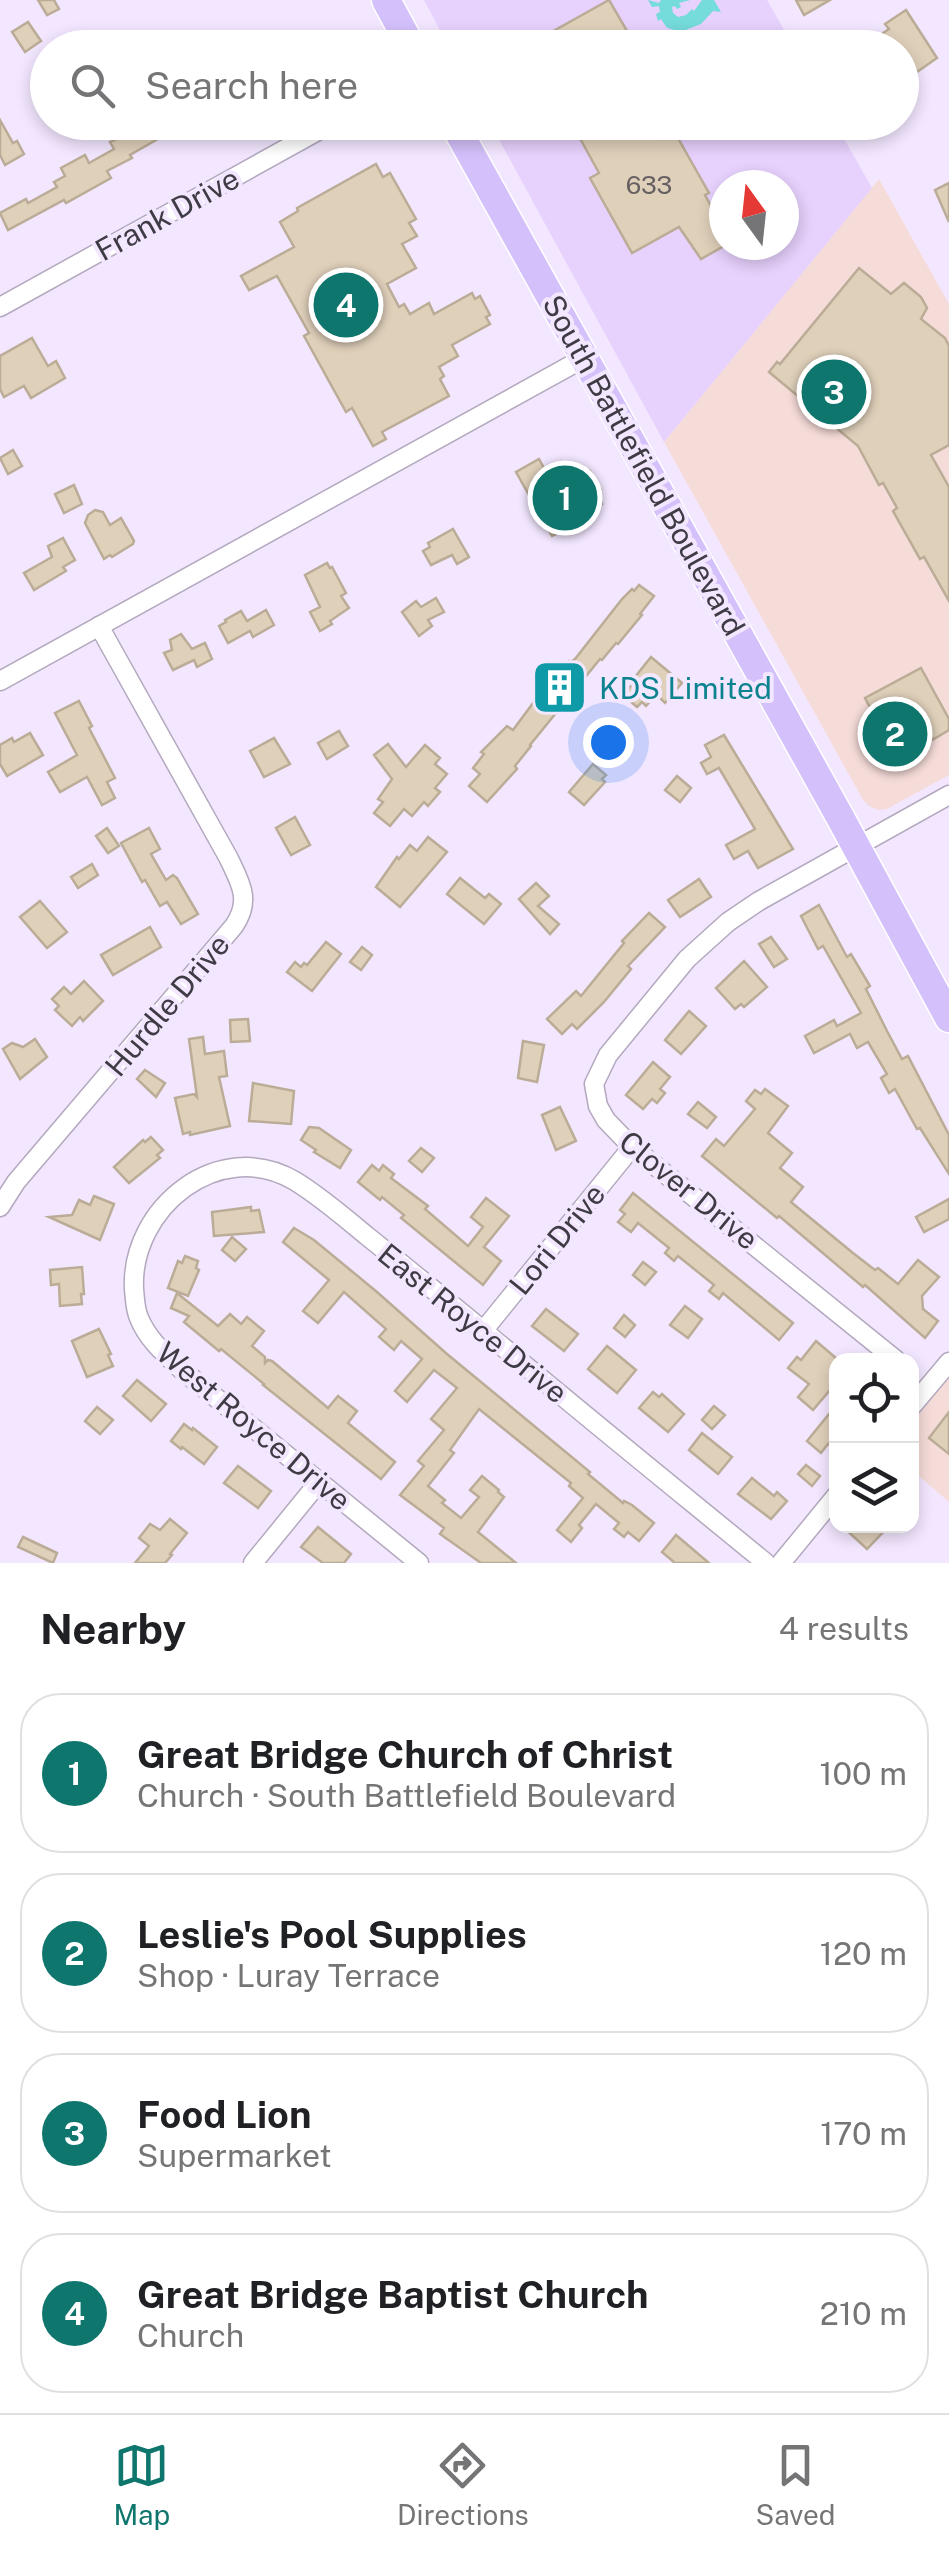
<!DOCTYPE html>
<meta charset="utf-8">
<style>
:root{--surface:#fff;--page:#f2f2f2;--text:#202124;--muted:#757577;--line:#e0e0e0;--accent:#0f766e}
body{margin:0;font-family:"Public Sans",sans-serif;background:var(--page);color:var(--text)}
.controls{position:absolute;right:30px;bottom:30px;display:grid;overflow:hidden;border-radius:20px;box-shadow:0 5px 15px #0003}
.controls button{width:90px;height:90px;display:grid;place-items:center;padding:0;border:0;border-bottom:2px solid var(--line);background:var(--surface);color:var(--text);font:50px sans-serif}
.compass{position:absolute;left:709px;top:170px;width:90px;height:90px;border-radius:50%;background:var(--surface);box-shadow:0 5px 15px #0003;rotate:345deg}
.you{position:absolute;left:608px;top:742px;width:35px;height:35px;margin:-25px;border:8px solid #fff;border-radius:50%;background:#1a73e8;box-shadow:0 0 0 15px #1a73e833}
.badge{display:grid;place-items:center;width:65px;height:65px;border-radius:50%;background:var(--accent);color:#fff;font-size:32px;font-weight:700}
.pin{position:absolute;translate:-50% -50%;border:5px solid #fff;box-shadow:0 2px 10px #0006}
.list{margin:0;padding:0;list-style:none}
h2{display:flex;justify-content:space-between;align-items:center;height:130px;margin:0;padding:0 40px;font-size:42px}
h2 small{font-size:32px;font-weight:400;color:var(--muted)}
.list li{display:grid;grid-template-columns:65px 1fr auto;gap:30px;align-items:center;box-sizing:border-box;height:160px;margin:0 20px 20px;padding:0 20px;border:2px solid var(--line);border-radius:40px}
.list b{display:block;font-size:38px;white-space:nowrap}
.list p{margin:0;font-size:32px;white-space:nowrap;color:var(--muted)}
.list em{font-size:32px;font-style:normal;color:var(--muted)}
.icon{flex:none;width:55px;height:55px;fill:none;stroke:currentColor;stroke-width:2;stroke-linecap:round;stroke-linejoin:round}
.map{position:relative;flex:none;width:949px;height:1563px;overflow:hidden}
.search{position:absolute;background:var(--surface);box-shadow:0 5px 15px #0003;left:30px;right:30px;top:30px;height:110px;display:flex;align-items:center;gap:25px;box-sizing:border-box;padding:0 35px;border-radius:55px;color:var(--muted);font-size:38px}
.sheet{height:850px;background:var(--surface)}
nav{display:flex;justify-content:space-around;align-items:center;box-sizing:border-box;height:140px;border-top:2px solid var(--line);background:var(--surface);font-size:28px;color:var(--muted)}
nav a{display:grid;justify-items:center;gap:5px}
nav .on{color:var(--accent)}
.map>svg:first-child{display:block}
.commercial{fill:#f6dcd9}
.green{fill:#e7d1fd;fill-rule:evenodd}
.water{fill:#75dbdb}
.building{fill:#dfd0ba;stroke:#bbac97;stroke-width:2.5}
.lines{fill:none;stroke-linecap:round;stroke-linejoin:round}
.street-casing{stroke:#b3a8be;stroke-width:21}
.primary-casing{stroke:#fff;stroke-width:31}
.street{stroke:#fff;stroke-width:18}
.primary{stroke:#d4c0fb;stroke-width:28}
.labels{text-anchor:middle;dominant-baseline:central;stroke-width:8;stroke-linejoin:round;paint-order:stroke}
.number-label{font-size:25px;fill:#676062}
.street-label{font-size:30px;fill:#3f3b44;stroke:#f3e7ff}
.culture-label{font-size:30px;fill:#0d838f;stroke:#f3e7ff;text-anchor:start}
</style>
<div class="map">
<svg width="949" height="1563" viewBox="0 0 949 1563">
<rect width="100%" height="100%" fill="#f3e7ff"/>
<g class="commercial">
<polygon points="879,179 949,304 949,775 887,809 878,810 869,806 863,800 664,442"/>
<polygon points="949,1362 949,1502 912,1470 912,1406"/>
</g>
<g class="green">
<polygon points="424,0 767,0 794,47 449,47"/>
<path d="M490 123H835L872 188 664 442ZM724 185H784V245H724Z"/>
</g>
<path class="water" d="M648 0 659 3 661 0H690L679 3 681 7 677 9 675 6 672 7 673 13 678 17 686 15 692 9 694 11 702 0H714L721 12 713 11 701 24 683 31V34L677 35V31C666 27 668 30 661 19L658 21 656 14 660 12 659 6 652 7Z"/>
<g class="building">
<polygon points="38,0 54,0 59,9 47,15"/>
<polygon points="609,0 637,48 523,48"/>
<polygon points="796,0 830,0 804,15"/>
<polygon points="906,10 937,58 917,72 906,54 902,57 902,48 888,48 880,35 889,29 885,24"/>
<polygon points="28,22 41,41 25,52 12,32"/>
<polygon points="0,120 13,143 17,141 24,154 5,165 0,155"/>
<polygon points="152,122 165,122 170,132 130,155 132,158 107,171 111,178 66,203 64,200 8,230 0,213 26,199 28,203 57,187 54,182 65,176 61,168 85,155 89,163 114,149 110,142"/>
<polygon points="571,122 655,122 664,139 675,133 709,193 705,195 724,230 724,246 701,259 679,227 632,253 590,178 599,173"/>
<polygon points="376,164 383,177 390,173 416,219 409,223 417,236 402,244 416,268 387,284 399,307 404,304 410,314 429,303 434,314 472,293 475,299 480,296 490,315 486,317 490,324 452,345 458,356 439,367 444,376 440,379 449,396 382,432 386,439 373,446 352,408 346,412 304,336 309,333 277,276 249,290 241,276 294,247 280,222 298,211 297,208"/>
<polygon points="949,183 949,222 935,190"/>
<polygon points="859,268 891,294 904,283 921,297 927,308 921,319 945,338 949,346 949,445 931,455 949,487 949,601 924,557 920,559 893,511 897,508 883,483 879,485 858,446 769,372 777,362 780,364"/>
<polygon points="32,338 48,366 56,361 65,378 31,398 24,386 4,397 0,389 0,356"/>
<polygon points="13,450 22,466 8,474 0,458"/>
<polygon points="539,459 556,490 590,471 601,490 596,493 602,504 588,511 589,519 552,536 516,472"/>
<polygon points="74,485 82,504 64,513 55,494"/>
<polygon points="95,510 103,512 110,525 121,518 134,541 133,544 112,557 110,555 104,559 85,523 88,515"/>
<polygon points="453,529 469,557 457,564 452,555 431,565 423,551 430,547 428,543"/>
<polygon points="63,538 75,560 63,567 66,571 34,590 24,573 52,557 48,546"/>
<polygon points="327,563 330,568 332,567 346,593 341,596 349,608 330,621 332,624 320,631 310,612 320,607 305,575"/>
<polygon points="639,585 654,596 640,614 642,615 618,644 616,643 602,660 600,659 530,745 531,746 515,766 517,769 487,802 469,786 480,774 473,768 484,754 481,752 507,726 513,730 556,672 559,674 569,661 571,662 575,659 622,599 632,589 634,591"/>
<polygon points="436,598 444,612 428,620 432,626 419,636 402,612 416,601 421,607"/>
<polygon points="266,610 274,625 253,637 250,631 228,643 219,626 226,622 225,620 241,611 247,621"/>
<polygon points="181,634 192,649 205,643 212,659 197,667 194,660 173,670 164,653 172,650 170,640"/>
<polygon points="651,657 682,683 665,703 658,696 656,699 654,697 646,706 642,702 637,707 623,695 637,679 635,677"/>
<polygon points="921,668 949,719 949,730 898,760 865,698"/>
<polygon points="79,701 92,726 89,728 115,778 107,782 115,798 102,805 87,777 60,792 48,772 77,755 55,713"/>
<polygon points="339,731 348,746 327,759 318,743"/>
<polygon points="30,733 43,755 7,776 0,764 0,745 12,738 14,742"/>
<polygon points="724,735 793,849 758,868 748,851 734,859 726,845 755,829 719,768 707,774 701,763 711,757 705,745"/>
<polygon points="274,738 290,764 264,777 250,751"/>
<polygon points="388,744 406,767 425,745 440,758 435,764 447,774 435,788 440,792 428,806 424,802 412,816 404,809 390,826 374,813 383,802 378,799 392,779 374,755"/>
<polygon points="593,764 606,775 602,779 605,782 584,805 569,792"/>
<polygon points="677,776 691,788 680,802 665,790"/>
<polygon points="295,817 310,845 291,855 276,828"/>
<polygon points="107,828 119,846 108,853 96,836"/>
<polygon points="149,828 160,849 151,854 166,880 173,875 177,878 198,914 181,924 167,902 160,906 145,880 142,882 121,843"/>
<polygon points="428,837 447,852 400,907 376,887 397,857 399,859 410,845 417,851"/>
<polygon points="92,864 98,875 78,888 71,877"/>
<polygon points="460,878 485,898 489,894 501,904 484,924 447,894"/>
<polygon points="699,879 711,897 680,917 668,900"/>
<polygon points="536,883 549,896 538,906 559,924 550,934 519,899"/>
<polygon points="40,901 67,932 47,948 20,917"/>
<polygon points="819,905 847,957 851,954 870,986 866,989 887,1031 902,1059 908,1056 949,1135 949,1174 920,1128 917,1129 895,1089 889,1093 881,1078 887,1074 868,1042 857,1048 850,1034 814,1053 805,1036 834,1020 837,1026 861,1013 823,946 818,949 801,916"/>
<polygon points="649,913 665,927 628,966 631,969 604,1002 577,1029 572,1024 562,1034 547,1019 576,991 581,996 624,943 622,941"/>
<polygon points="150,927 161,947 113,975 101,955"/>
<polygon points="771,937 787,959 774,967 759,944"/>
<polygon points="326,942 341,954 312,991 287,972 295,962 301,967 304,963 307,965"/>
<polygon points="362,947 372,955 361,970 350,962"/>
<polygon points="744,961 767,987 744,1007 741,1004 735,1009 716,988"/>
<polygon points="84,981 103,1001 83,1021 80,1017 72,1026 55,1010 59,1006 52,999 64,987 71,994"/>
<polygon points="689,1011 706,1026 681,1054 665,1040"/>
<polygon points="248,1019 250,1041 231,1042 230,1020"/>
<polygon points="203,1037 205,1054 224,1051 227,1076 219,1077 230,1126 190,1135 190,1132 183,1134 175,1098 194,1094 197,1097 189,1039"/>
<polygon points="35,1039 47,1057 20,1079 3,1049 12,1043 23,1047"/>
<polygon points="523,1041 544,1045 537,1082 518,1078"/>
<polygon points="653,1062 670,1077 660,1089 665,1093 657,1103 652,1099 643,1109 626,1095"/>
<polygon points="145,1070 165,1083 156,1097 137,1079"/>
<polygon points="253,1083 294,1091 291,1124 249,1121"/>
<polygon points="765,1089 788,1106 768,1133 792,1153 780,1168 803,1187 791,1202 853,1253 875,1270 878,1268 898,1284 918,1260 939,1277 922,1296 923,1309 938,1321 925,1338 865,1285 863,1287 779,1216 777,1218 702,1156 716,1139 724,1146 755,1109 746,1101 755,1090 761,1094"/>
<polygon points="698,1102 716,1117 707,1128 688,1114"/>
<polygon points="560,1107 576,1141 556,1150 542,1115"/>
<polygon points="309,1127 319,1128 351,1150 340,1168 314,1152 316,1150 301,1140"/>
<polygon points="151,1137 163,1150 157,1155 160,1158 129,1183 114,1167 143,1140 145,1142"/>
<polygon points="421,1148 434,1158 422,1172 409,1161"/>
<polygon points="372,1165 379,1171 383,1165 394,1174 391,1178 428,1206 425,1209 468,1246 483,1227 471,1217 486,1198 509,1216 484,1247 501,1261 483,1285 401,1218 404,1215 382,1197 380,1200 358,1182"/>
<polygon points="633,1193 793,1323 779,1340 723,1293 719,1299 709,1291 714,1285 678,1256 674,1261 665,1253 669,1248 638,1223 631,1232 618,1222 625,1214 620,1210"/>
<polygon points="94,1196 114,1204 100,1240 49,1217 72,1215 79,1200 90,1205"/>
<polygon points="949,1199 949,1219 924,1232 916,1217"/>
<polygon points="251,1207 251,1211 259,1210 264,1232 214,1236 212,1212"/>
<polygon points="294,1228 314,1240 377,1292 447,1354 590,1472 588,1474 623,1503 624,1501 632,1505 654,1523 639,1541 628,1532 624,1537 614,1529 619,1523 596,1504 579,1525 582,1528 571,1542 557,1530 583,1498 569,1486 571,1483 479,1409 450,1450 454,1453 428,1486 445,1500 442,1503 461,1518 479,1497 470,1490 482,1476 499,1490 498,1492 504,1497 478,1532 516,1563 481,1563 440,1534 444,1528 400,1495 424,1466 418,1461 444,1430 431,1419 457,1388 434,1370 407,1402 395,1391 422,1359 401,1341 394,1350 379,1337 386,1329 344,1292 318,1323 303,1311 329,1280 283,1242"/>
<polygon points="232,1237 246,1249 235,1261 222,1250"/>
<polygon points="185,1256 198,1261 196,1268 199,1270 188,1296 168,1288 178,1261 182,1263"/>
<polygon points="643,1262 656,1272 645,1285 633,1275"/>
<polygon points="82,1267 84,1294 81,1294 82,1304 60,1306 59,1284 51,1285 50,1270"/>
<polygon points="177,1293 218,1326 230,1314 241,1324 247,1317 264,1331 252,1346 265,1357 265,1363 268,1360 272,1361 328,1408 338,1396 357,1411 348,1423 395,1462 381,1479 263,1385 264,1384 221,1349 219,1351 184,1322 189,1316 171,1308"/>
<polygon points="685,1306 702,1319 688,1338 670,1325"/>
<polygon points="546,1309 578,1334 564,1351 532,1326"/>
<polygon points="624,1315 635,1325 625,1337 614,1328"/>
<polygon points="99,1329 111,1354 108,1355 113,1366 87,1377 72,1341"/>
<polygon points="816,1341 836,1358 836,1383 813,1410 798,1397 809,1384 788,1368 797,1357 801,1360"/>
<polygon points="607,1346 636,1370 617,1393 588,1369"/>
<polygon points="137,1380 166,1404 151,1421 123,1396"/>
<polygon points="653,1392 659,1397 662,1394 684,1414 668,1432 639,1408"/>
<polygon points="714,1406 725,1415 712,1429 702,1420"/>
<polygon points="97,1407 113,1420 100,1434 85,1421"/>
<polygon points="949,1412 949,1454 929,1438"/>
<polygon points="829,1414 836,1420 836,1440 831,1446 828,1444 821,1453 807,1441"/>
<polygon points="184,1424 192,1430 193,1428 217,1447 204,1464 182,1447 181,1449 171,1441"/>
<polygon points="702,1433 732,1457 718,1474 689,1450"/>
<polygon points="806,1465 820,1476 812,1486 798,1474"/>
<polygon points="238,1466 271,1491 258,1508 224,1483"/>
<polygon points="752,1478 774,1496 777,1492 787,1501 771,1519 738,1494"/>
<polygon points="170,1519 187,1533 170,1554 172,1555 165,1563 135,1563 149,1546 139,1538 150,1524 160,1530"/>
<polygon points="842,1526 889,1526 867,1549"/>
<polygon points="318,1527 351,1554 344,1563 323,1563 301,1547"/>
<polygon points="676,1535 709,1563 675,1563 662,1552"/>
<polygon points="23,1537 57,1553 53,1563 18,1547"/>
</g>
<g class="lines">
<defs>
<g id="street">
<polyline points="0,307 334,122"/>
<polyline points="0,681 584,358"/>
<path d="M0 1207 16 1182 234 926C252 900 240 882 228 857L99 626"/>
<polyline points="483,1331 632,1147"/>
<polyline points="896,1360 632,1147 606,1120 598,1106 594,1084 608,1055 687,959 728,922 759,901 949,795"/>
<polyline points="912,1406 949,1362"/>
<polyline points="253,1563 319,1482"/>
<path d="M419 1563 182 1370C165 1354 148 1340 139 1318 135 1309 135 1299 134 1289 130 1208 219 1136 295 1181 321 1197 344 1217 367 1236 407 1268 446 1300 485 1332 578 1410 672 1486 766 1563"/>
<polyline points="781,1563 836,1496"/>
</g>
<g id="primary">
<polyline points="386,0 412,48"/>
<polyline points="453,122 840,817 949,1018"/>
</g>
</defs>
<use href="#street" class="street-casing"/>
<use href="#primary" class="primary-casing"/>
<use href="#street" class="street"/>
<use href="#primary" class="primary"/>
</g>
<defs>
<symbol id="building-square" viewBox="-11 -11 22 22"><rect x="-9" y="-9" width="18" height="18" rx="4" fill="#0f9aa8" stroke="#f3e7ff"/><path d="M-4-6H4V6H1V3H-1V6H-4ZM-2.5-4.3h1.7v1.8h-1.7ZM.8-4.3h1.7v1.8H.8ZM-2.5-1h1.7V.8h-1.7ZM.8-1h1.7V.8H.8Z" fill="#fff"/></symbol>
</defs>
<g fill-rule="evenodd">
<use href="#building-square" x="528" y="656" width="63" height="63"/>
</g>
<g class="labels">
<g class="number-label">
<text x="649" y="185">633</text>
</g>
<g class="street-label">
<text transform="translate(167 214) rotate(-29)">Frank Drive</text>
<text transform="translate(644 465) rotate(61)">South Battlefield Boulevard</text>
<text transform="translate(167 1005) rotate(-50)">Hurdle Drive</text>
<text transform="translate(689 1190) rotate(39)">Clover Drive</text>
<text transform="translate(557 1239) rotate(-51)">Lori Drive</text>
<text transform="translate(473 1323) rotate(39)">East Royce Drive</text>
<text transform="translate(254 1426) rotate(40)">West Royce Drive</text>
</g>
<g class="culture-label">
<text x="599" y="688">KDS Limited</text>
</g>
</g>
</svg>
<div class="controls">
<button><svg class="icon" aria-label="locate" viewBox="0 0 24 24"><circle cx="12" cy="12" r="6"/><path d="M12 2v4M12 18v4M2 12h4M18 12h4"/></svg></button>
<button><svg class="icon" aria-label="layers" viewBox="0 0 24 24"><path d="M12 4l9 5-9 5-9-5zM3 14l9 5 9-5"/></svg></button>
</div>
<svg class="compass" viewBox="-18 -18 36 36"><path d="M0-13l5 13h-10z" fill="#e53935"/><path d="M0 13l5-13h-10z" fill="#757577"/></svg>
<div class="you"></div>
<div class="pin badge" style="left:565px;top:498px">1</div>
<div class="pin badge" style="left:895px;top:734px">2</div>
<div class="pin badge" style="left:834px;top:392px">3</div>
<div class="pin badge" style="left:346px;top:305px">4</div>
<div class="search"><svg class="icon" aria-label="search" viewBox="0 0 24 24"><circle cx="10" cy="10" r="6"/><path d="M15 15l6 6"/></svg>Search here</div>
</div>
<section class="sheet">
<h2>Nearby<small>4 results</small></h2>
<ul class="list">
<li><span class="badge">1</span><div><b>Great Bridge Church of Christ</b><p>Church · South Battlefield Boulevard</p></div><em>100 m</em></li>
<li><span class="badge">2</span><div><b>Leslie's Pool Supplies</b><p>Shop · Luray Terrace</p></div><em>120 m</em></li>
<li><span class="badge">3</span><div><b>Food Lion</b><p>Supermarket</p></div><em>170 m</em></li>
<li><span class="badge">4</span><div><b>Great Bridge Baptist Church</b><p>Church</p></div><em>210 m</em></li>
</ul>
</section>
<nav>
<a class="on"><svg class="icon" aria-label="map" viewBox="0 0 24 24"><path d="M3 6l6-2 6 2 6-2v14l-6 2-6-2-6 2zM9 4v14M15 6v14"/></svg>Map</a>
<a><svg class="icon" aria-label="directions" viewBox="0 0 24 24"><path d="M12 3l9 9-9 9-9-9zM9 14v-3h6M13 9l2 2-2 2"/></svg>Directions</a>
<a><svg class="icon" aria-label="saved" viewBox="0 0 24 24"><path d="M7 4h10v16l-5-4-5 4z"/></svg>Saved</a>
</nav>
